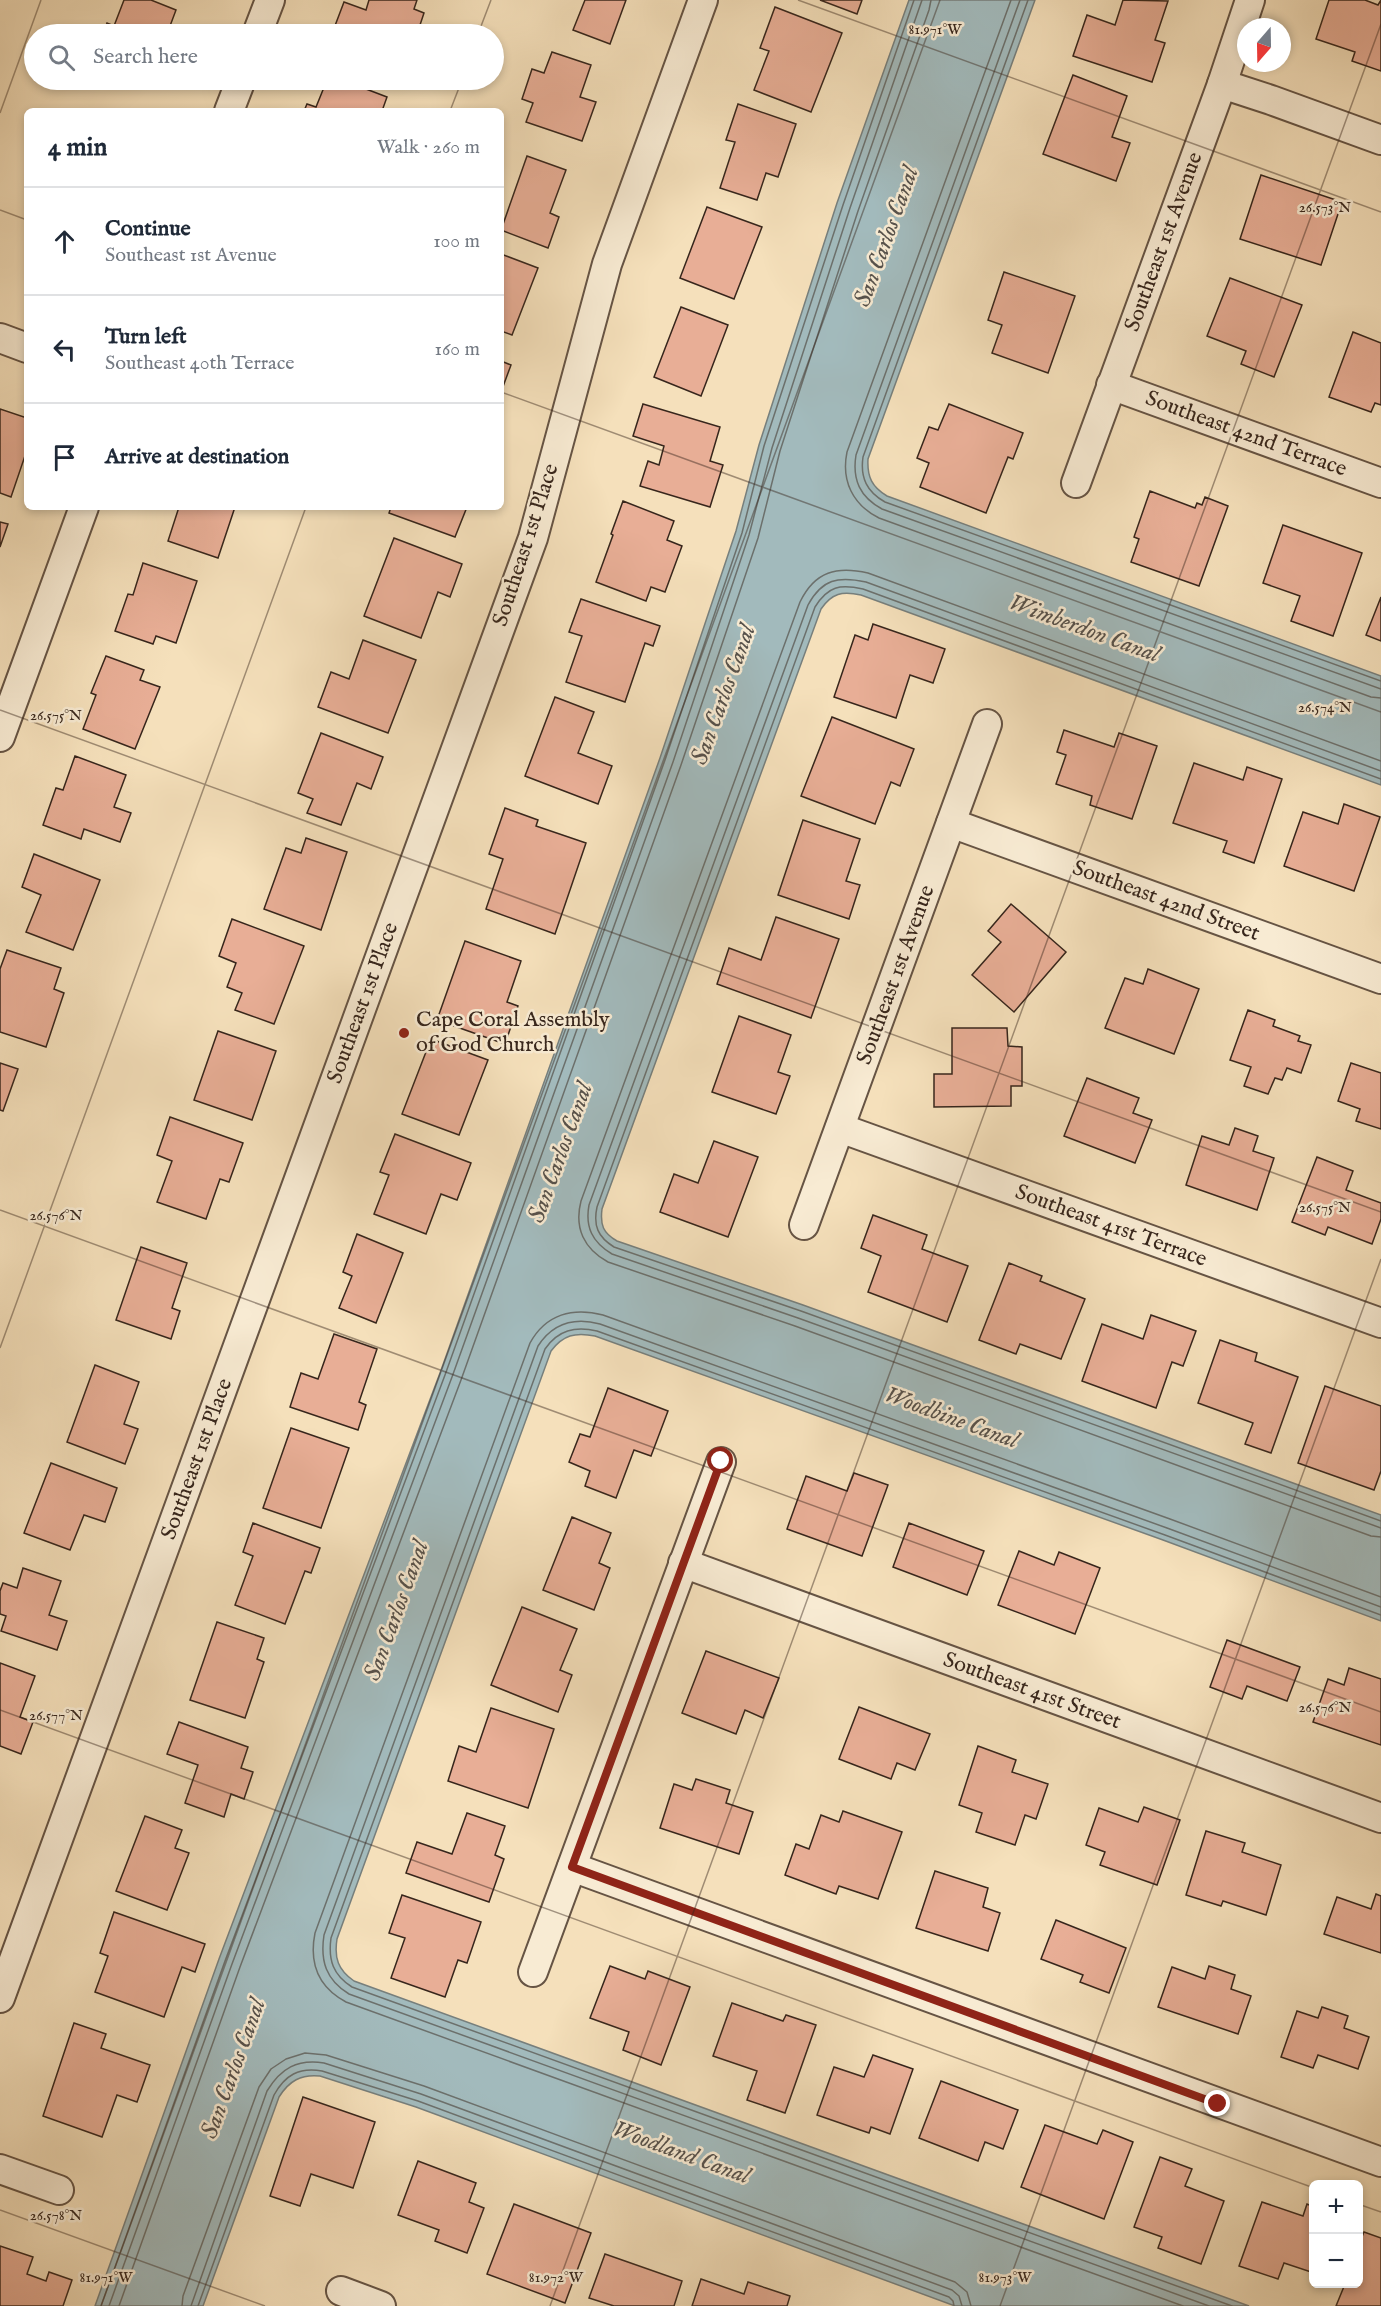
<!DOCTYPE html>
<meta charset="utf-8">
<style>
:root{--surface:#fff;--page:#f2f2f3;--text:#1f2937;--muted:#747a83;--line:#e0e1e3}
body{margin:0;font-family:"IM FELL English",serif;background:var(--page);color:var(--text)}
.controls{position:absolute;right:18px;bottom:18px;display:grid;overflow:hidden;border-radius:9px;box-shadow:0 3px 9px #0003}
.controls button{width:54px;height:54px;display:grid;place-items:center;padding:0;border:0;border-bottom:2px solid var(--line);background:var(--surface);color:var(--text);font:30px sans-serif}
.compass{position:absolute;left:1237px;top:18px;width:54px;height:54px;border-radius:50%;background:var(--surface);box-shadow:0 3px 9px #0003;rotate:200deg}
.stop{position:absolute;width:18px;height:18px;margin:-14px;border:4px solid #8f2418;border-radius:50%;background:#fff}
.stop.end{background:#8f2418;border-color:#fff;box-shadow:0 2px 6px #0008}
.list{margin:0;padding:0;list-style:none}
h2{display:flex;justify-content:space-between;align-items:center;height:78px;margin:0;padding:0 24px;font-size:26px}
h2 small{font-size:20px;font-weight:400;color:var(--muted)}
.list li{display:grid;grid-template-columns:39px 1fr auto;gap:18px;align-items:center;box-sizing:border-box;height:108px;padding:0 24px;border-top:2px solid var(--line)}
.list b{display:block;font-size:22px;white-space:nowrap}
.list p{margin:0;font-size:20px;white-space:nowrap;color:var(--muted)}
.list em{font-size:20px;font-style:normal;color:var(--muted)}
.icon{flex:none;width:33px;height:33px;fill:none;stroke:currentColor;stroke-width:2;stroke-linecap:round;stroke-linejoin:round}
.map{position:relative;flex:none;width:1381px;height:2306px;overflow:hidden}
.search{position:absolute;background:var(--surface);box-shadow:0 3px 9px #0003;left:24px;top:24px;width:480px;height:66px;display:flex;align-items:center;gap:15px;box-sizing:border-box;padding:0 21px;border-radius:33px;color:var(--muted);font-size:22px}
.panel{position:absolute;background:var(--surface);box-shadow:0 3px 9px #0003;left:24px;top:108px;width:480px;height:402px;border-radius:9px}
.map>svg:first-child{display:block}
.water{fill:#a2babc;stroke:#777f7c;stroke-width:1.5}
.lines{fill:none;stroke-linecap:round;stroke-linejoin:round}
.shore{stroke:#6c706c;stroke-width:1.5}
.building{fill:#e8ae96;stroke:#37261c;stroke-width:1.5}
.minor-casing{stroke:#665444;stroke-width:32}
.minor{stroke:#f8ebd3;stroke-width:28}
.route{stroke:#8f2418;stroke-width:8}
.ticks{fill:none;stroke:#37261c;stroke-width:1.5;stroke-opacity:0.45}
.poi-dot{fill:#8f2418;stroke:#f8ebd3;stroke-width:2}
.labels{text-anchor:middle;dominant-baseline:central;stroke-width:5;stroke-linejoin:round;paint-order:stroke}
.street-label{font-size:22px;fill:#37261c;stroke:#f8ebd3}
.poi-label{font-size:22px;fill:#37261c;stroke:#f8ebd3;text-anchor:start}
.water-label{font-size:24px;font-style:italic;fill:#57524c;stroke:#f8ebd3}
.ticks-label{font-size:15px;text-anchor:middle;fill:#37261c;stroke:#f8ebd3;stroke-width:5;stroke-linejoin:round;paint-order:stroke}
</style>
<div class="map">
<svg width="1381" height="2306" viewBox="0 0 1381 2306">
<rect width="100%" height="100%" fill="#f5e0bb"/>
<filter id="stains"><feTurbulence type="fractalNoise" baseFrequency=".00333" numOctaves="4"/><feColorMatrix values="0 0 0 0 .2 0 0 0 0 .09 0 0 0 0 .02 0 0 0 .5 -.17"/></filter>
<radialGradient id="worn" r=".72"><stop offset=".6" stop-color="#630" stop-opacity="0"/><stop offset="1" stop-color="#630" stop-opacity=".3"/></radialGradient>
<path class="water" d="M909 0H1035L868 459C867 477 872 487 887 496L1381 676V785L861 595C842 591 832 593 821 609L602 1209C600 1225 603 1233 617 1241L803 1305 1381 1515V1621L1163 1540 595 1336C575 1332 563 1335 551 1351L337 1939C334 1958 338 1970 354 1981L1249 2306H955L416 2107 320 2076C301 2074 289 2081 279 2097L203 2306H95L219 1959 440 1373 660 758 736 531 759 445 837 203Z"/>
<g class="lines">
<g class="shore">
<path d="M1011 0 847 452C841 481 853 505 879 518L1371 697 1381 698"/>
<path d="M1020 0 856 455C852 480 860 497 882 509L1381 689"/>
<path d="M1028 0 863 457C860 478 867 492 885 502L1381 681"/>
<path d="M1381 761 868 573C837 566 815 571 800 602L581 1201C574 1228 584 1249 608 1262L795 1326 1371 1536 1381 1537"/>
<path d="M1381 771 866 582C838 576 822 579 808 605L589 1205C585 1227 592 1242 612 1254L798 1318 1381 1528"/>
<path d="M1381 779 863 589C840 584 828 586 815 607L597 1207C593 1226 598 1237 614 1247L801 1311 1381 1521"/>
<polyline points="101,2306 225,1961 445,1375 665,760 742,533 764,446 843,205 914,0"/>
<polyline points="109,2306 232,1964 452,1377 673,762 749,535 772,448 850,208 922,0"/>
<polyline points="119,2306 240,1967 461,1380 681,765 758,538 780,451 858,211 929,10 931,0"/>
<polyline points="182,2306 183,2296 259,2087 271,2069 286,2059 305,2053 326,2055 424,2086 955,2282 967,2292 971,2306"/>
<path d="M191 2306 267 2091C281 2068 297 2059 324 2063L421 2094 952 2290 959 2296 962 2306"/>
<path d="M198 2306 274 2095C285 2075 299 2067 322 2071L418 2101 949 2297 953 2301 954 2306"/>
<path d="M1183 2306 346 2002C318 1987 309 1963 315 1933L530 1343C546 1314 573 1307 603 1315L1170 1519 1381 1597"/>
<path d="M1209 2306 349 1994C326 1980 320 1961 324 1935L538 1346C553 1323 574 1317 600 1324L1167 1528 1381 1607"/>
<path d="M1232 2306 352 1987C333 1975 328 1960 331 1938L545 1349C558 1330 575 1326 597 1331L1165 1535 1381 1615"/>
</g>
</g>
<g class="building">
<polygon points="124,0 151,0 176,10 167,34 103,34 107,23 114,26"/>
<polygon points="369,0 417,0 414,9 424,13 417,34 344,34 333,31 344,2 366,10"/>
<polygon points="585,0 626,0 610,44 573,30"/>
<polygon points="820,0 862,0 857,14"/>
<polygon points="1123,0 1168,1 1155,40 1165,43 1152,82 1073,56 1087,15 1115,25"/>
<polygon points="1329,0 1365,0 1378,5 1381,0 1381,71 1352,61 1355,52 1316,39"/>
<polygon points="775,7 842,33 811,112 754,90 769,51 760,48"/>
<polygon points="552,52 591,65 580,97 596,102 582,141 526,122 533,103 522,99 532,69 544,73"/>
<polygon points="1073,75 1127,96 1112,137 1130,143 1116,181 1043,154"/>
<polygon points="139,80 164,80 160,88"/>
<polygon points="327,80 369,80 366,89 387,97 382,111 304,111 307,104 316,107"/>
<polygon points="738,104 796,124 778,177 766,173 757,200 720,188 735,142 726,140"/>
<polygon points="527,156 566,170 550,213 559,217 548,248 501,230"/>
<polygon points="1261,175 1342,202 1321,265 1240,239"/>
<polygon points="707,207 762,227 734,299 680,278"/>
<polygon points="501,254 538,268 512,335 501,331"/>
<polygon points="1004,272 1075,296 1048,373 992,353 1002,325 988,320"/>
<polygon points="1230,278 1302,305 1274,377 1241,364 1246,351 1207,336"/>
<polygon points="681,307 728,325 701,396 654,377"/>
<polygon points="1353,332 1381,343 1381,405 1375,403 1371,412 1329,397"/>
<polygon points="501,361 511,365 501,392"/>
<polygon points="643,404 720,427 710,461 723,465 710,507 640,486 648,461 659,465 664,446 633,436"/>
<polygon points="949,404 1023,433 1013,459 1008,457 986,513 920,487 929,463 917,458 929,427 938,430"/>
<polygon points="0,409 27,418 27,450 11,497 0,493"/>
<polygon points="1150,491 1195,508 1197,503 1202,505 1205,497 1228,506 1199,586 1131,562 1139,539 1134,537"/>
<polygon points="623,501 674,521 667,540 682,546 665,592 651,587 646,601 596,582 613,535 611,534"/>
<polygon points="179,507 235,507 218,558 168,541"/>
<polygon points="391,507 467,507 455,537 389,513"/>
<polygon points="0,522 8,524 0,547"/>
<polygon points="1283,525 1362,553 1333,636 1291,621 1300,596 1263,583"/>
<polygon points="394,538 462,564 450,597 438,592 421,638 364,616"/>
<polygon points="143,563 197,581 176,643 156,636 153,644 115,631 128,594 133,595"/>
<polygon points="1381,597 1381,641 1366,635"/>
<polygon points="581,599 660,626 653,646 645,643 625,702 566,682 582,636 569,632"/>
<polygon points="873,624 945,649 933,683 910,675 896,718 834,697 855,635 868,640"/>
<polygon points="363,640 416,660 388,733 318,707 331,672 349,679"/>
<polygon points="106,656 144,670 140,680 160,687 135,749 83,729 96,695 91,693"/>
<polygon points="555,697 594,712 578,753 612,766 598,804 525,776"/>
<polygon points="832,717 914,749 900,786 891,782 875,824 801,796"/>
<polygon points="1064,730 1114,747 1119,733 1157,746 1132,819 1090,805 1092,796 1056,784 1066,755 1057,752"/>
<polygon points="321,733 383,757 371,789 357,783 341,825 307,813 313,799 298,793"/>
<polygon points="75,756 126,775 114,807 131,813 120,842 84,829 81,839 43,825 56,788 63,790"/>
<polygon points="1194,763 1243,780 1247,767 1282,779 1254,863 1223,852 1227,841 1173,823"/>
<polygon points="1344,804 1380,817 1354,891 1284,866 1303,812 1338,824"/>
<polygon points="505,808 538,820 536,826 586,843 555,934 486,909 503,859 489,854"/>
<polygon points="803,820 860,839 846,881 860,885 849,919 778,895"/>
<polygon points="306,838 347,852 321,930 264,909 286,848 301,853"/>
<polygon points="34,854 100,880 73,950 26,932 41,895 22,887"/>
<polygon points="1011,904 1066,952 1014,1012 972,975 1001,942 988,931"/>
<polygon points="776,917 839,939 811,1018 717,984 729,948 761,960"/>
<polygon points="232,919 304,946 274,1024 235,1010 242,993 227,987 236,963 219,956"/>
<polygon points="465,941 521,961 507,1002 518,1006 505,1044 437,1020"/>
<polygon points="7,950 61,968 54,989 64,993 46,1047 0,1032 0,969"/>
<polygon points="1148,969 1199,989 1174,1054 1105,1028 1125,978 1143,984"/>
<polygon points="1248,1010 1275,1020 1273,1026 1300,1036 1298,1041 1311,1045 1301,1073 1287,1068 1282,1080 1275,1078 1268,1094 1244,1086 1251,1067 1230,1060"/>
<polygon points="739,1016 791,1035 778,1072 790,1076 776,1114 712,1092"/>
<polygon points="952,1028 1007,1028 1008,1046 1022,1047 1022,1086 1011,1086 1011,1106 934,1107 934,1074 952,1074"/>
<polygon points="218,1031 276,1051 252,1120 194,1100"/>
<polygon points="431,1039 488,1060 459,1135 402,1114"/>
<polygon points="0,1063 18,1069 3,1111 0,1110"/>
<polygon points="1351,1063 1381,1073 1381,1129 1356,1121 1360,1109 1338,1101"/>
<polygon points="1087,1078 1139,1098 1133,1113 1152,1120 1135,1163 1064,1136"/>
<polygon points="170,1117 243,1143 229,1182 220,1179 206,1219 157,1202 172,1161 157,1155"/>
<polygon points="1235,1128 1258,1136 1253,1151 1274,1158 1257,1210 1186,1185 1202,1136 1229,1145"/>
<polygon points="395,1134 471,1163 457,1200 441,1194 426,1234 374,1214 389,1175 380,1172"/>
<polygon points="714,1141 758,1157 728,1237 660,1212 674,1174 698,1183"/>
<polygon points="1317,1157 1353,1171 1346,1190 1381,1203 1381,1219 1372,1244 1328,1227 1325,1235 1292,1222"/>
<polygon points="873,1215 927,1235 922,1249 968,1266 947,1322 868,1292 881,1256 861,1248"/>
<polygon points="357,1234 403,1253 376,1323 339,1308 352,1276 343,1272"/>
<polygon points="141,1247 187,1263 172,1308 180,1311 171,1339 116,1320"/>
<polygon points="1009,1263 1042,1276 1040,1281 1085,1299 1061,1359 1020,1344 1016,1354 979,1340"/>
<polygon points="1151,1315 1196,1331 1183,1366 1172,1362 1156,1408 1082,1381 1102,1324 1143,1339"/>
<polygon points="334,1334 377,1349 359,1402 366,1405 358,1430 290,1407 301,1373 318,1379"/>
<polygon points="1220,1340 1257,1353 1255,1361 1298,1377 1271,1453 1245,1444 1253,1423 1198,1403"/>
<polygon points="95,1365 139,1382 124,1424 138,1429 125,1464 67,1442"/>
<polygon points="1325,1386 1381,1406 1381,1471 1374,1490 1298,1463"/>
<polygon points="608,1388 668,1411 651,1456 634,1450 616,1498 585,1486 590,1471 569,1462 580,1434 590,1437"/>
<polygon points="291,1428 349,1448 321,1528 263,1508"/>
<polygon points="51,1463 117,1488 105,1522 84,1515 70,1550 24,1533"/>
<polygon points="854,1473 888,1485 862,1556 787,1529 806,1476 847,1491"/>
<polygon points="572,1517 611,1533 599,1563 610,1568 594,1610 543,1590"/>
<polygon points="253,1523 320,1548 311,1573 305,1571 285,1624 235,1605 253,1556 243,1552"/>
<polygon points="909,1523 984,1551 967,1595 893,1567"/>
<polygon points="1019,1551 1054,1565 1059,1552 1100,1568 1075,1634 998,1605"/>
<polygon points="23,1568 61,1581 49,1615 67,1621 57,1650 1,1631 6,1616 0,1614 0,1591 3,1583 17,1588"/>
<polygon points="522,1607 577,1629 560,1670 572,1675 558,1712 491,1685"/>
<polygon points="217,1622 264,1638 257,1659 264,1662 245,1718 190,1700"/>
<polygon points="1227,1640 1300,1667 1287,1701 1247,1686 1242,1699 1210,1687"/>
<polygon points="706,1651 779,1678 763,1718 745,1710 736,1734 682,1713"/>
<polygon points="0,1663 35,1676 20,1717 33,1722 21,1754 0,1746"/>
<polygon points="1349,1668 1381,1679 1381,1745 1313,1722 1328,1679 1344,1685"/>
<polygon points="859,1707 930,1734 915,1770 897,1763 891,1779 839,1759"/>
<polygon points="491,1708 554,1729 528,1808 448,1781 459,1746 476,1752"/>
<polygon points="179,1722 248,1747 241,1768 253,1772 244,1799 231,1794 224,1817 185,1803 198,1765 167,1754"/>
<polygon points="978,1746 1016,1760 1012,1772 1048,1784 1036,1819 1025,1815 1015,1845 976,1832 982,1813 959,1805"/>
<polygon points="696,1779 730,1790 726,1803 753,1812 739,1854 660,1828 674,1784 692,1790"/>
<polygon points="1144,1807 1180,1820 1157,1885 1100,1865 1105,1852 1086,1845 1099,1808 1138,1822"/>
<polygon points="843,1811 902,1832 878,1899 839,1886 836,1894 785,1875 796,1844 809,1849 821,1815 839,1822"/>
<polygon points="467,1813 505,1826 495,1855 504,1859 489,1902 406,1873 417,1842 452,1854"/>
<polygon points="145,1816 182,1830 175,1848 189,1853 167,1910 116,1891"/>
<polygon points="1206,1831 1245,1843 1242,1852 1281,1865 1266,1915 1223,1901 1221,1906 1186,1895"/>
<polygon points="935,1871 988,1888 983,1907 1000,1913 988,1951 916,1928"/>
<polygon points="1376,1894 1381,1896 1381,1953 1324,1934 1337,1897 1371,1909"/>
<polygon points="402,1895 481,1922 467,1963 458,1960 445,1997 391,1978 405,1938 389,1933"/>
<polygon points="114,1912 205,1944 195,1972 182,1967 164,2017 95,1992 108,1956 100,1953"/>
<polygon points="1056,1920 1126,1948 1109,1993 1080,1982 1083,1975 1041,1959"/>
<polygon points="610,1966 645,1979 648,1971 690,1987 661,2065 623,2050 629,2032 590,2018"/>
<polygon points="1209,1966 1235,1975 1231,1989 1251,1996 1238,2034 1158,2007 1172,1967 1205,1979"/>
<polygon points="732,2003 783,2021 786,2015 816,2025 785,2113 747,2100 757,2071 713,2056"/>
<polygon points="1322,2007 1348,2016 1344,2028 1369,2037 1358,2069 1318,2055 1313,2068 1281,2057 1297,2011 1318,2018"/>
<polygon points="74,2023 106,2034 101,2048 150,2065 137,2102 117,2095 102,2137 43,2116"/>
<polygon points="873,2055 913,2069 890,2134 871,2127 869,2133 817,2115 834,2067 864,2077"/>
<polygon points="941,2081 1018,2110 1003,2149 985,2142 978,2161 919,2138"/>
<polygon points="303,2097 375,2122 353,2188 311,2174 300,2206 270,2196"/>
<polygon points="1045,2125 1097,2144 1103,2130 1133,2142 1104,2219 1021,2187"/>
<polygon points="1160,2157 1192,2169 1185,2186 1224,2201 1201,2264 1158,2248 1162,2237 1134,2227"/>
<polygon points="418,2161 476,2183 469,2202 484,2208 467,2253 435,2241 439,2230 398,2215"/>
<polygon points="1262,2202 1303,2216 1307,2204 1314,2207 1314,2273 1284,2263 1278,2279 1239,2266"/>
<polygon points="514,2204 591,2233 565,2303 487,2274"/>
<polygon points="1364,2232 1381,2238 1381,2306 1336,2306 1345,2284 1358,2284 1358,2246"/>
<polygon points="0,2246 33,2257 27,2274 46,2281 49,2272 72,2280 63,2306 0,2306"/>
<polygon points="605,2254 682,2281 674,2306 614,2306 589,2298"/>
<polygon points="701,2279 744,2294 748,2282 790,2296 787,2306 692,2306"/>
</g>
<g class="lines">
<defs>
<g id="minor">
<polyline points="257,34 270,0"/>
<polyline points="1222,84 1271,100 1381,140"/>
<polyline points="229,111 241,80"/>
<polyline points="0,338 27,348"/>
<polyline points="1111,385 1381,483"/>
<polyline points="1076,483 1222,84 1250,0"/>
<polyline points="0,737 84,507"/>
<polyline points="951,823 1381,979"/>
<polyline points="840,1128 1381,1323"/>
<polyline points="804,1225 987,724"/>
<polyline points="683,1563 1381,1818"/>
<polyline points="572,1867 1381,2162"/>
<polyline points="533,1972 721,1462"/>
<polyline points="0,1998 533,538 607,264 703,0"/>
<polyline points="0,2169 59,2190"/>
<polyline points="341,2291 381,2306"/>
</g>
</defs>
<use href="#minor" class="minor-casing"/>
<use href="#minor" class="minor"/>
</g>
<g class="lines">
<polyline class="route" points="721,1461 572,1867 1218,2104"/>
</g>
<path class="ticks" d="M798 0 1381 212M478 34 491 0M450 111 462 80M0 113 41 0M0 210 27 220M501 392 1381 712M0 710 1381 1212M0 1210 1381 1712M0 1348 306 507M0 1710 1314 2188M1358 2204 1381 2212M0 2210 265 2306M101 2306 940 0M550 2306 1381 24M1000 2306 1381 1259"/>
<circle class="poi-dot" cx="404" cy="1033" r="6"/>
<g class="labels">
<g class="street-label">
<text transform="translate(1164 242) rotate(-70)">Southeast 1st Avenue</text>
<text transform="translate(1246 434) rotate(20)">Southeast 42nd Terrace</text>
<text transform="translate(526 545) rotate(-72)">Southeast 1st Place</text>
<text transform="translate(1166 901) rotate(20)">Southeast 42nd Street</text>
<text transform="translate(896 975) rotate(-70)">Southeast 1st Avenue</text>
<text transform="translate(363 1003) rotate(-70)">Southeast 1st Place</text>
<text transform="translate(1111 1226) rotate(20)">Southeast 41st Terrace</text>
<text transform="translate(197 1459) rotate(-70)">Southeast 1st Place</text>
<text transform="translate(1032 1691) rotate(20)">Southeast 41st Street</text>
</g>
<g class="poi-label">
<text x="416" y="1020">Cape Coral Assembly<tspan x="416" dy="25">of God Church</tspan></text>
</g>
<g class="water-label">
<text transform="translate(887 237) rotate(-70)">San Carlos Canal</text>
<text transform="translate(1084 629) rotate(20)">Wimberdon Canal</text>
<text transform="translate(724 695) rotate(-70)">San Carlos Canal</text>
<text transform="translate(561 1153) rotate(-70)">San Carlos Canal</text>
<text transform="translate(951 1418) rotate(20)">Woodbine Canal</text>
<text transform="translate(397 1611) rotate(-70)">San Carlos Canal</text>
<text transform="translate(234 2069) rotate(-70)">San Carlos Canal</text>
<text transform="translate(681 2153) rotate(20)">Woodland Canal</text>
</g>
</g>
<g class="ticks-label">
<text x="935" y="34">81.971°W</text>
<text x="1325" y="212">26.573°N</text>
<text x="1325" y="712">26.574°N</text>
<text x="56" y="720">26.575°N</text>
<text x="1325" y="1212">26.575°N</text>
<text x="56" y="1220">26.576°N</text>
<text x="1325" y="1712">26.576°N</text>
<text x="56" y="1720">26.577°N</text>
<text x="56" y="2220">26.578°N</text>
<text x="106" y="2282">81.971°W</text>
<text x="556" y="2282">81.972°W</text>
<text x="1005" y="2282">81.973°W</text>
</g>
<rect width="100%" height="100%" filter="url(#stains)"/>
<rect width="100%" height="100%" fill="url(#worn)"/>
</svg>
<div class="controls">
<button>+</button>
<button>−</button>
</div>
<svg class="compass" viewBox="-18 -18 36 36"><path d="M0-13l5 13h-10z" fill="#e53935"/><path d="M0 13l5-13h-10z" fill="#747a83"/></svg>
<div class="stop" style="left:721px;top:1461px"></div>
<div class="stop end" style="left:1218px;top:2104px"></div>
<div class="search"><svg class="icon" aria-label="search" viewBox="0 0 24 24"><circle cx="10" cy="10" r="6"/><path d="M15 15l6 6"/></svg>Search here</div>
<section class="panel">
<h2>4 min<small>Walk · 260 m</small></h2>
<ul class="list">
<li><svg class="icon" aria-label="ahead" viewBox="0 0 24 24"><path d="M12 20V5M6 11l6-6 6 6"/></svg><div><b>Continue</b><p>Southeast 1st Avenue</p></div><em>100 m</em></li>
<li><svg class="icon" aria-label="left" viewBox="0 0 24 24"><path d="M17 20v-9H6M10 6l-5 5 5 5"/></svg><div><b>Turn left</b><p>Southeast 40th Terrace</p></div><em>160 m</em></li>
<li><svg class="icon" aria-label="arrive" viewBox="0 0 24 24"><path d="M6 21V4h12l-3 4 3 4H6"/></svg><div><b>Arrive at destination</b></div></li>
</ul>
</section>
</div>
